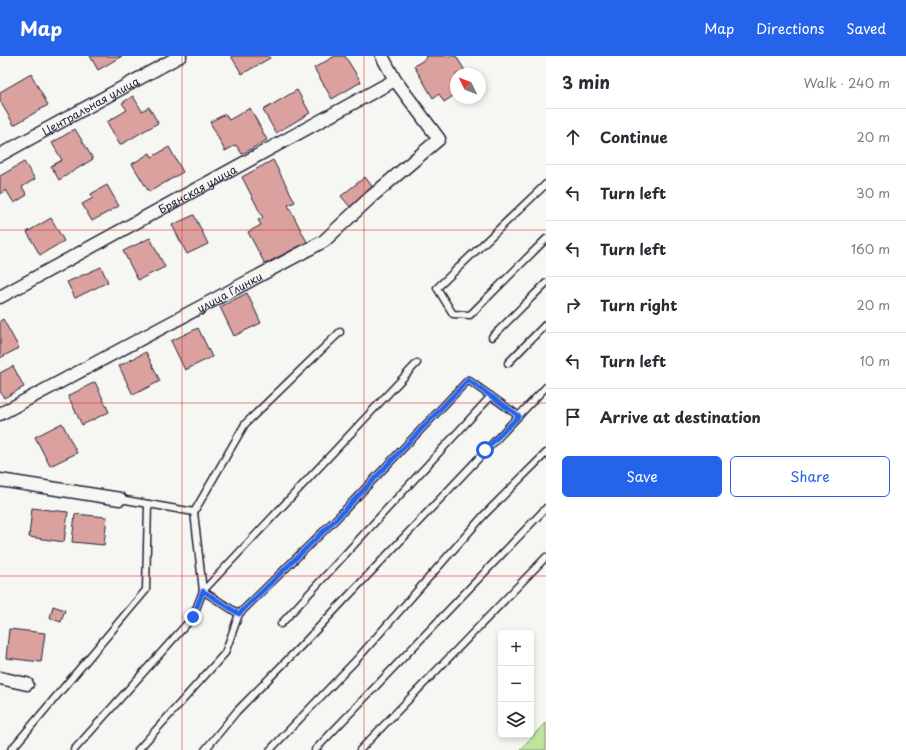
<!DOCTYPE html>
<meta charset="utf-8">
<style>
:root{--surface:#fff;--page:#f7f7f7;--text:#2b2b33;--muted:#7c7c81;--line:#e1e1e2;--accent:#2563eb}
body{margin:0;font-family:"Playpen Sans",sans-serif;background:var(--page);color:var(--text)}
.controls{position:absolute;right:12px;bottom:12px;display:grid;overflow:hidden;border-radius:6px;box-shadow:0 2px 6px #0003}
.controls button{width:36px;height:36px;display:grid;place-items:center;padding:0;border:0;border-bottom:1px solid var(--line);background:var(--surface);color:var(--text);font:20px sans-serif}
.compass{position:absolute;left:450px;top:12px;width:36px;height:36px;border-radius:50%;background:var(--surface);box-shadow:0 2px 6px #0003;rotate:313deg}
.stop{position:absolute;width:12px;height:12px;margin:-9px;border:3px solid #2563eb;border-radius:50%;background:#fff}
.stop.end{background:#2563eb;border-color:#fff;box-shadow:0 1px 4px #0008}
.list{margin:0;padding:0;list-style:none}
h2{display:flex;justify-content:space-between;align-items:center;height:52px;margin:0;padding:0 16px;font-size:17px}
h2 small{font-size:13px;font-weight:400;color:var(--muted)}
.list li{display:grid;grid-template-columns:26px 1fr auto;gap:12px;align-items:center;box-sizing:border-box;height:56px;padding:0 16px;border-top:1px solid var(--line)}
.list b{display:block;font-size:15px;white-space:nowrap}
.list em{font-size:13px;font-style:normal;color:var(--muted)}
.actions{display:flex;gap:8px;padding:12px 16px}
.actions a{flex:1;padding:9px 0;border:1px solid var(--accent);border-radius:6px;text-align:center;font-size:14px;color:var(--accent)}
.actions .main{background:var(--accent);color:#fff}
.icon{flex:none;width:22px;height:22px;fill:none;stroke:currentColor;stroke-width:2;stroke-linecap:round;stroke-linejoin:round}
.map{position:relative;flex:none;width:546px;height:694px;overflow:hidden}
header{display:flex;align-items:center;gap:24px;box-sizing:border-box;height:56px;padding:0 20px;background:var(--accent);color:#fff}
header strong{font-size:19px}
nav{display:flex;gap:22px;margin-inline-start:auto;font-size:14px}
main{display:flex}
aside{flex:1;background:var(--surface)}
.map>svg:first-child{display:block}
.green{fill:#c1e59f;stroke:#72846d}
.building{fill:#dba19e;stroke:#22223b}
.lines{fill:none;stroke-linecap:round;stroke-linejoin:round}
.service-casing{stroke:#22223b;stroke-width:9}
.minor-casing{stroke:#22223b;stroke-width:15}
.service{stroke:#f6f6f2;stroke-width:6}
.minor{stroke:#f6f6f2;stroke-width:12}
.route{stroke:#2563eb;stroke-width:5}
.grid{fill:none;stroke:#d62828;stroke-width:1;stroke-opacity:0.55}
.labels{text-anchor:middle;dominant-baseline:central;stroke-width:3.5;stroke-linejoin:round;paint-order:stroke}
.street-label{font-size:11px;fill:#22223b;stroke:#f6f6f2}
</style>
<header>
<strong>Map</strong>
<nav><a>Map</a><a>Directions</a><a>Saved</a></nav>
</header>
<main>
<div class="map">
<svg width="546" height="694" viewBox="0 0 546 694">
<rect width="100%" height="100%" fill="#f6f6f2"/>
<filter id="ink" filterUnits="userSpaceOnUse"><feTurbulence type="fractalNoise" baseFrequency=".025" numOctaves="2"/><feDisplacementMap in="SourceGraphic" scale="8" xChannelSelector="R" yChannelSelector="G"/><feConvolveMatrix kernelMatrix="1 2 1 2 8 2 1 2 1" color-interpolation-filters="sRGB"/></filter>
<g filter="url(#ink)">
<polygon class="green" points="546,666 546,694 520,694"/>
<g class="building">
<polygon points="90,0 122,0 98,14"/>
<polygon points="231,0 269,0 270,2 242,18"/>
<polygon points="335,0 345,0 361,26 332,43 314,12"/>
<polygon points="425,0 456,0 467,18 456,18 456,38 444,46 439,38 433,42 414,10 427,2"/>
<polygon points="31,18 48,49 14,69 0,45 0,36"/>
<polygon points="297,34 310,57 276,77 263,54"/>
<polygon points="133,40 142,55 149,51 158,67 120,89 107,66 127,54 122,47"/>
<polygon points="250,52 267,84 242,98 236,89 225,95 210,66 225,58 229,64"/>
<polygon points="75,73 93,103 59,124 51,110 62,104 52,87"/>
<polygon points="169,91 183,116 149,136 132,108 150,97 152,101"/>
<polygon points="273,104 295,146 288,149 307,186 265,208 248,176 261,169 258,164 263,162 242,121"/>
<polygon points="24,106 35,123 22,131 27,139 14,147 6,134 0,138 0,120"/>
<polygon points="365,121 374,133 350,151 341,140"/>
<polygon points="107,129 119,150 92,165 82,148 93,142 91,138"/>
<polygon points="194,159 208,188 187,198 172,169"/>
<polygon points="51,162 64,185 40,199 27,176"/>
<polygon points="150,182 165,211 138,224 123,195"/>
<polygon points="101,211 108,226 75,242 67,226"/>
<polygon points="247,237 261,267 234,280 220,251"/>
<polygon points="3,263 19,292 0,302 0,265"/>
<polygon points="198,272 212,301 185,314 171,285"/>
<polygon points="146,296 160,325 133,339 119,310"/>
<polygon points="13,310 24,331 4,342 0,335 0,317"/>
<polygon points="95,326 109,356 82,369 68,340"/>
<polygon points="62,367 77,397 50,410 35,381"/>
<polygon points="32,452 68,456 64,486 29,481"/>
<polygon points="75,458 107,461 104,489 72,486"/>
<polygon points="53,550 65,554 61,566 50,562"/>
<polygon points="9,573 45,577 41,606 6,602"/>
</g>
<g class="lines">
<defs>
<g id="service">
<polyline points="546,128 437,232 453,258 470,259 546,183"/>
<polyline points="492,281 546,227"/>
<polyline points="508,307 546,268"/>
<polyline points="120,443 194,456 203,535 239,558 337,462 468,324 519,360"/>
<polyline points="194,456 245,368 340,276"/>
<polyline points="281,568 491,340"/>
<polyline points="11,694 146,534 148,448"/>
<polyline points="74,694 193,561 203,535 417,307"/>
<polyline points="138,694 225,597 239,558"/>
<polyline points="205,694 237,655 300,591 546,331"/>
<polyline points="270,694 358,602 484,459 546,397"/>
<polyline points="315,694 546,452"/>
<polyline points="360,694 546,501"/>
</g>
<g id="minor">
<path id="s1" d="M0 99 180 0"/>
<path id="s2" d="M0 241 395 24"/>
<path id="s3" d="M0 358 324 185 371 141 439 83 395 24 382 0"/>
<polyline points="0,424 120,443"/>
<polyline points="0,622 27,628"/>
</g>
</defs>
<use href="#service" class="service-casing"/>
<use href="#minor" class="minor-casing"/>
<use href="#service" class="service"/>
<use href="#minor" class="minor"/>
</g>
</g>
<g class="lines" filter="url(#ink)">
<polyline class="route" points="193,561 203,535 239,558 337,462 468,324 519,360 485,394"/>
</g>
<path class="grid" d="M182 0V694M364 0V694M0 174H546M0 347H546M0 520H546"/>
<g class="labels">
<g class="street-label">
<text stroke="none"><textPath href="#s1" startOffset="103">Центральная улица</textPath></text>
<text stroke="none"><textPath href="#s2" startOffset="225">Брянская улица</textPath></text>
<text stroke="none"><textPath href="#s3" startOffset="260">улица Глинки</textPath></text>
</g>
</g>
</svg>
<div class="controls">
<button>+</button>
<button>−</button>
<button><svg class="icon" aria-label="layers" viewBox="0 0 24 24"><path d="M12 4l9 5-9 5-9-5zM3 14l9 5 9-5"/></svg></button>
</div>
<svg class="compass" viewBox="-18 -18 36 36"><path d="M0-13l5 13h-10z" fill="#e53935"/><path d="M0 13l5-13h-10z" fill="#7c7c81"/></svg>
<div class="stop" style="left:485px;top:394px"></div>
<div class="stop end" style="left:193px;top:561px"></div>
</div>
<aside>
<h2>3 min<small>Walk · 240 m</small></h2>
<ul class="list">
<li><svg class="icon" aria-label="ahead" viewBox="0 0 24 24"><path d="M12 20V5M6 11l6-6 6 6"/></svg><div><b>Continue</b></div><em>20 m</em></li>
<li><svg class="icon" aria-label="left" viewBox="0 0 24 24"><path d="M17 20v-9H6M10 6l-5 5 5 5"/></svg><div><b>Turn left</b></div><em>30 m</em></li>
<li><svg class="icon" aria-label="left" viewBox="0 0 24 24"><path d="M17 20v-9H6M10 6l-5 5 5 5"/></svg><div><b>Turn left</b></div><em>160 m</em></li>
<li><svg class="icon" aria-label="right" viewBox="0 0 24 24"><path d="M7 20v-9h11M14 6l5 5-5 5"/></svg><div><b>Turn right</b></div><em>20 m</em></li>
<li><svg class="icon" aria-label="left" viewBox="0 0 24 24"><path d="M17 20v-9H6M10 6l-5 5 5 5"/></svg><div><b>Turn left</b></div><em>10 m</em></li>
<li><svg class="icon" aria-label="arrive" viewBox="0 0 24 24"><path d="M6 21V4h12l-3 4 3 4H6"/></svg><div><b>Arrive at destination</b></div></li>
</ul>
<div class="actions"><a class="main">Save</a><a>Share</a></div>
</aside>
</main>
